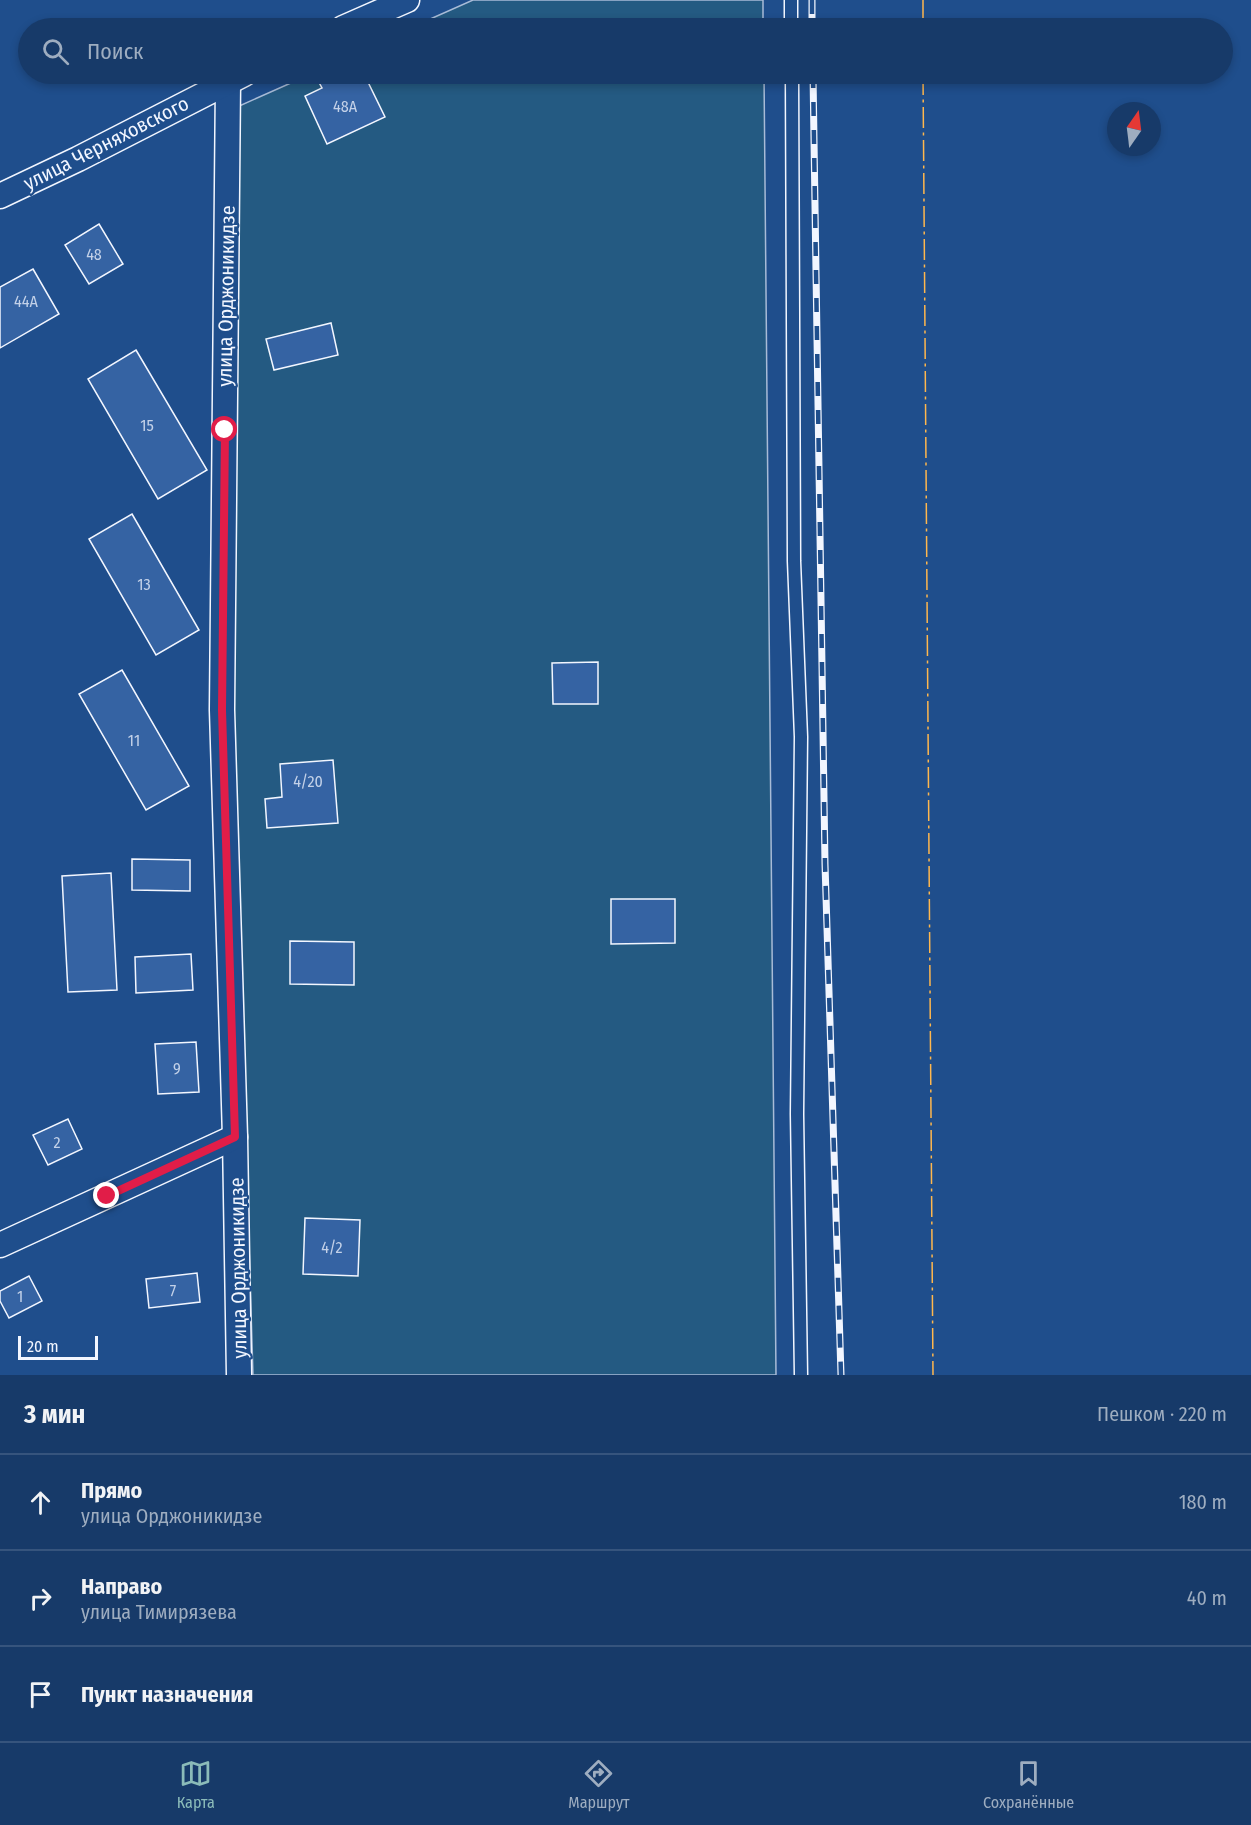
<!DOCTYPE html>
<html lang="ru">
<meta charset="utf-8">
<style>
:root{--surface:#173a69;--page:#244571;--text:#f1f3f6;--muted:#9eadc0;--line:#36547d;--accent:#8bbbb9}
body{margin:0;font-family:"Fira Sans Condensed",sans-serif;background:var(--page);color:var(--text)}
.compass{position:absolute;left:1107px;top:102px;width:54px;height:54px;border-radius:50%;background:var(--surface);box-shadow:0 3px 9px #0003;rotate:14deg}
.scale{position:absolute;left:18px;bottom:15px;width:80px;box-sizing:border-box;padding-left:6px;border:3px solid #f2f6ff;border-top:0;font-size:16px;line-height:21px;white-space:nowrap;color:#f2f6ff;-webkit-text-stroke:4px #1f4e8c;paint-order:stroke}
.stop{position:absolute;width:18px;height:18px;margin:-14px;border:4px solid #e11d48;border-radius:50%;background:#fff}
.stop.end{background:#e11d48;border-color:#fff;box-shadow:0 2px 6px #0008}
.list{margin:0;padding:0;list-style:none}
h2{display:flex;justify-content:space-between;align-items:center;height:78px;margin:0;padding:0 24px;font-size:26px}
h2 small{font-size:20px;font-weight:400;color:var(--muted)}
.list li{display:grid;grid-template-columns:39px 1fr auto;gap:18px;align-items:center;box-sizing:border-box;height:96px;padding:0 24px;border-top:2px solid var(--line)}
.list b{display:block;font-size:22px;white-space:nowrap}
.list p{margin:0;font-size:20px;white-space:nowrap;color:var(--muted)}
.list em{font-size:20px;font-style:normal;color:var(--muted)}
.icon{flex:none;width:33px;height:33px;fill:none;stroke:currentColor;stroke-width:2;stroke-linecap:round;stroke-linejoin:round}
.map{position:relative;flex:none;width:1251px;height:1375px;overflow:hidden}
.search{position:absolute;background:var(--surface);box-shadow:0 3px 9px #0003;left:18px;right:18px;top:18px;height:66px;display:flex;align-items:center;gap:15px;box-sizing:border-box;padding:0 21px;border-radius:33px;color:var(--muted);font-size:22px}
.sheet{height:366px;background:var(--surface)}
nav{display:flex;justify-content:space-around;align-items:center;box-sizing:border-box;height:84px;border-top:2px solid var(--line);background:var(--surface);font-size:16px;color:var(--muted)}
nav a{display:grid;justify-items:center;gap:3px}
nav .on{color:var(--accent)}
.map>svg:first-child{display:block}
.green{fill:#245a82;stroke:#a8bbd7;stroke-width:1.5}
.building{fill:#3563a3;stroke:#f2f6ff;stroke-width:1.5}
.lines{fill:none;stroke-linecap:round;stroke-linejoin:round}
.service-casing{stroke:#f2f6ff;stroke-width:15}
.minor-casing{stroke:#f2f6ff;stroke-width:27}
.service{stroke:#1f4e8c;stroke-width:12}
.minor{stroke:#1f4e8c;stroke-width:24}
.rail-casing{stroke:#f2f6ff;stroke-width:7}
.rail{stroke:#1f4e8c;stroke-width:4.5;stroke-dasharray:14;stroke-linecap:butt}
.power{stroke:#ffb74d;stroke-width:1.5;stroke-dasharray:21 4.5 3 4.5;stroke-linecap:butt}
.route{stroke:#e11d48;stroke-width:8}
.labels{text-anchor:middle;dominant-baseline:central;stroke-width:4.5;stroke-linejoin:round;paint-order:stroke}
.number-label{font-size:16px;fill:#c3d1e8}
.street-label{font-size:20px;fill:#f2f6ff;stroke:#1f4e8c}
</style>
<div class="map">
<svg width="1251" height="1375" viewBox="0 0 1251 1375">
<rect width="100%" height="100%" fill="#1f4e8c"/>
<g class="green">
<polygon points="473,0 763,0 763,28 410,28"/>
<polygon points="311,74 764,74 776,1375 253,1375 230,626 237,107"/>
</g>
<g class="building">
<polygon points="330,74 345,74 347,77 355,74 364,74 385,117 327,144 305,96 322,88 317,79"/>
<polygon points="99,224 123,264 89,284 65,245"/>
<polygon points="33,269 59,314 0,348 0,287"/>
<polygon points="331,323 338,355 274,370 266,339"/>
<polygon points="136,350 207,470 158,499 88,379"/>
<polygon points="132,514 199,630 156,655 89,539"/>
<polygon points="598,662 598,704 553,704 552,663"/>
<polygon points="122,670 189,786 146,810 79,694"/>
<polygon points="333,760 338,823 267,828 265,799 282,797 280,764"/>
<polygon points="132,859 190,860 190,891 132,890"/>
<polygon points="111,873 117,990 68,992 62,876"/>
<polygon points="611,899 675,899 675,943 611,944"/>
<polygon points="290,941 354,942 354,985 290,984"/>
<polygon points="191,954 193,990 136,993 135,957"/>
<polygon points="196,1042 199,1092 158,1094 155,1044"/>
<polygon points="68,1119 82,1149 48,1165 33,1135"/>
<polygon points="305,1218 360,1220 358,1276 303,1274"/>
<polygon points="197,1273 200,1302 149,1308 146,1279"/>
<polygon points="29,1276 42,1301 9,1318 0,1301 0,1291"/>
</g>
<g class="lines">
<defs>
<g id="service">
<polyline points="791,0 791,28"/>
<polyline points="792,74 794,561 801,737 797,1114 801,1375"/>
</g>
<g id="minor">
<polyline points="343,28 407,0"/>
<polyline points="228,81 222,710 235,1137 239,1375"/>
<polyline points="0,196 78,159 244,74"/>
<polyline points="0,1245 235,1137"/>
</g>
</defs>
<use href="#service" class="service-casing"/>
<use href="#minor" class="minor-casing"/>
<use href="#service" class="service"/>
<use href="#minor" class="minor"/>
<defs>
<g id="rail">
<polyline points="812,0 812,28"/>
<polyline points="813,74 825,864 841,1375"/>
</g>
</defs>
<use href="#rail" class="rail-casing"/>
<use href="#rail" class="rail"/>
<g class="power">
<polyline points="923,0 923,28"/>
<polyline points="923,74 933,1375"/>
</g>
</g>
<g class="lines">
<polyline class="route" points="107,1196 235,1137 222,710 225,430"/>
</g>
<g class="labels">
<g class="number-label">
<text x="345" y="106">48А</text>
<text x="94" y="254">48</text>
<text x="26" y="301">44А</text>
<text x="147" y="425">15</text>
<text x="144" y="584">13</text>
<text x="134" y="740">11</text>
<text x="308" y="781">4/20</text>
<text x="177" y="1068">9</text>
<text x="57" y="1142">2</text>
<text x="332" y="1247">4/2</text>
<text x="173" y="1290">7</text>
<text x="20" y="1296">1</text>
</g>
<g class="street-label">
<text transform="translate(106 143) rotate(-27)">улица Черняховского</text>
<text transform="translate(226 296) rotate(-89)">улица Орджоникидзе</text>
<text transform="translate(238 1268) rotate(-91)">улица Орджоникидзе</text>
</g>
</g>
</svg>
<svg class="compass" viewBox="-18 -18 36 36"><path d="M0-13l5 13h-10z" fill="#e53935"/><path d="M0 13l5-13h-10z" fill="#9eadc0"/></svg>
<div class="scale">20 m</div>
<div class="stop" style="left:225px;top:430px"></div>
<div class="stop end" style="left:107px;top:1196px"></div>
<div class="search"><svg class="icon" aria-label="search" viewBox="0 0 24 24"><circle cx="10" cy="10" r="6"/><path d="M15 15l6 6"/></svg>Поиск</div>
</div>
<section class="sheet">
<h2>3 мин<small>Пешком · 220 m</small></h2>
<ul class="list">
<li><svg class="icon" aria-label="ahead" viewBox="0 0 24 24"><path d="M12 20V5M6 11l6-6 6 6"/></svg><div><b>Прямо</b><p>улица Орджоникидзе</p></div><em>180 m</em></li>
<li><svg class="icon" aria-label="right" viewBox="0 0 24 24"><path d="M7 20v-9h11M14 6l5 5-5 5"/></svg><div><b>Направо</b><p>улица Тимирязева</p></div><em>40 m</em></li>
<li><svg class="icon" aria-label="arrive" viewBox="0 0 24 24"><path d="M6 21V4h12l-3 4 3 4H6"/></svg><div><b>Пункт назначения</b></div></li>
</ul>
</section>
<nav>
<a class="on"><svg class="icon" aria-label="map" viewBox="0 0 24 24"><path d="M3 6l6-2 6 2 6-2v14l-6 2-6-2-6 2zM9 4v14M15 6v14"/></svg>Карта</a>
<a><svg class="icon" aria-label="directions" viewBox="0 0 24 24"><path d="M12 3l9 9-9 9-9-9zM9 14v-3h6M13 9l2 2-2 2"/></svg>Маршрут</a>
<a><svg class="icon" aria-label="saved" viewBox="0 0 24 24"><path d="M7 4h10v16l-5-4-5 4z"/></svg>Сохранённые</a>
</nav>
